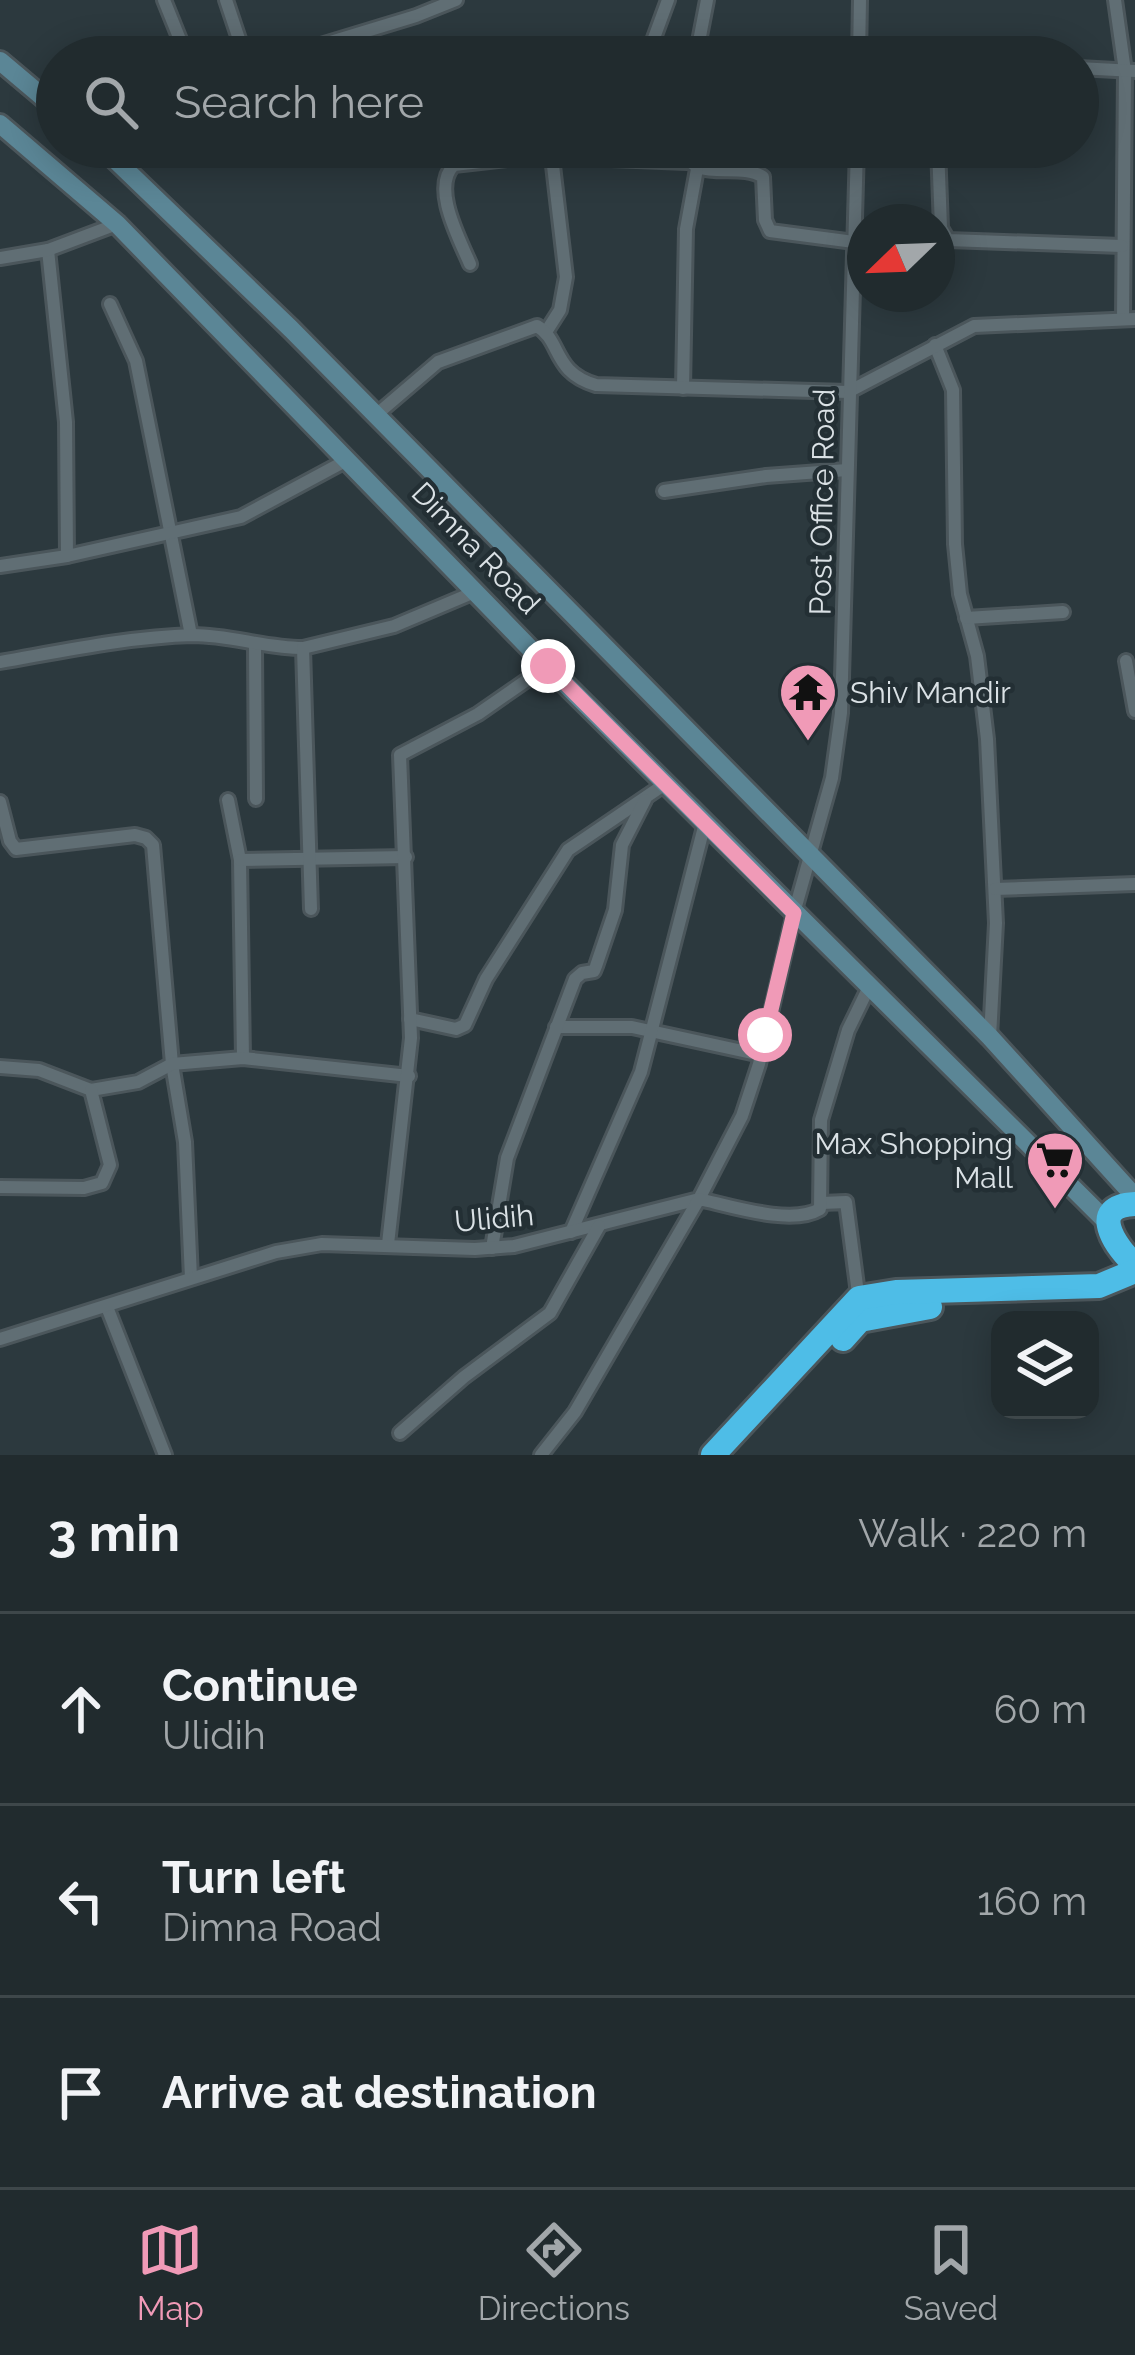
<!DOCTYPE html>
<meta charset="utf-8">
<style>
:root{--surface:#212b2e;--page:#2d373a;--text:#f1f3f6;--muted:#a2a7aa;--line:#3e474a;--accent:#f09ab7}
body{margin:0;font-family:Raleway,sans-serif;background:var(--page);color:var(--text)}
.controls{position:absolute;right:36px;bottom:36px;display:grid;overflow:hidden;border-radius:24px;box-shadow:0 6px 30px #0003}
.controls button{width:108px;height:108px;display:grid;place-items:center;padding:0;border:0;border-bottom:3px solid var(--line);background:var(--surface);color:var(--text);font:60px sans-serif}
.compass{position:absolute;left:847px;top:204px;width:108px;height:108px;border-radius:50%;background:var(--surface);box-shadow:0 6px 30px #0003;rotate:247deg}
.stop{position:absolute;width:36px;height:36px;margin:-27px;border:9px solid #f09ab7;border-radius:50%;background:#fff}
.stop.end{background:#f09ab7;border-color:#fff;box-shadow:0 3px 12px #0008}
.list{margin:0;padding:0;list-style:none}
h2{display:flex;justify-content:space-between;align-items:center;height:156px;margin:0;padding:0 48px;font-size:51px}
h2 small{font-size:39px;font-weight:400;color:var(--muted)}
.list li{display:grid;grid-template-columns:78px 1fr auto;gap:36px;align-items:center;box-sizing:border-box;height:192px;padding:0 48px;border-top:3px solid var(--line)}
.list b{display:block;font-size:45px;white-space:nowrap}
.list p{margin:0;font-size:39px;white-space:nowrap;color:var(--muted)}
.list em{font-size:39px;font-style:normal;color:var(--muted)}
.icon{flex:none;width:66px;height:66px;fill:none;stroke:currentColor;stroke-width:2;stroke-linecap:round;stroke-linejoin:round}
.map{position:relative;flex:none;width:1135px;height:1455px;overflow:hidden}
.search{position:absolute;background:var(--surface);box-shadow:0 6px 30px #0003;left:36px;right:36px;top:36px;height:132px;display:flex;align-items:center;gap:30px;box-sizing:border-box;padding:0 42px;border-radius:66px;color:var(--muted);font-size:45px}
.sheet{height:732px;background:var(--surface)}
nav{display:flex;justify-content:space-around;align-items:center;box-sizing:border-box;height:168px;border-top:3px solid var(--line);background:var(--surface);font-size:33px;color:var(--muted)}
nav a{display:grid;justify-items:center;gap:6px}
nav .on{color:var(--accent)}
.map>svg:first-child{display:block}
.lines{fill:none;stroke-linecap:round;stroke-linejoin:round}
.street-casing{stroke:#4b565b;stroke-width:18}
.secondary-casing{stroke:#4b565b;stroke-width:24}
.highway-casing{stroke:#4b565b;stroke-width:30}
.street{stroke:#606e74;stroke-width:12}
.secondary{stroke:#5b8696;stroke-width:18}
.highway{stroke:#4ebde7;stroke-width:24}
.route{stroke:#f09ab7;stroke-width:15}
.labels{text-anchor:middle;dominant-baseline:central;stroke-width:9;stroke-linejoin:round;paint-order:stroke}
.street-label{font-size:30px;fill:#dae1e5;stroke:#232f34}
.poi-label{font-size:30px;fill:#dae1e5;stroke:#232f34;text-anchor:start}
</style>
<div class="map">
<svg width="1135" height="1455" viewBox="0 0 1135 1455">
<rect width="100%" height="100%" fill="#2c393e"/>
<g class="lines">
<defs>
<g id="street">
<polyline points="164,0 187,57"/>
<polyline points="226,0 245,57"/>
<polyline points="1115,0 1125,71 1123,319"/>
<polyline points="281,57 416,16 456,0"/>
<polyline points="647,57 668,0"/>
<polyline points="696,57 707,0"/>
<polyline points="859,57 860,0"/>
<polyline points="1078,68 1135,71"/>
<path d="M683 147C692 186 737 160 763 177L765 220 770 231 854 242"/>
<polyline points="938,147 941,228 948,240 1122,246"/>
<polyline points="48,250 66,422 67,556"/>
<polyline points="0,258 48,250 117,224"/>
<path d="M470 264C459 238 431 187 454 165L535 156 687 162"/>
<polyline points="110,304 136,361 191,635"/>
<polyline points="546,332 560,310 566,277 552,157"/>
<polyline points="935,345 953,390 955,544 960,594 977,656 987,739 996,923 990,1037"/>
<polyline points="683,388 686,229 697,169"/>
<path d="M376 415 438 362 537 326C562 341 552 372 596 385L848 392 974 326 1135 319"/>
<polyline points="664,491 766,476 847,470"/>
<polyline points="0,566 67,556 241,517 349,459"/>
<polyline points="966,618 1063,612"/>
<polyline points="255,645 256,799"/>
<polyline points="1126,661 1135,711"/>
<path d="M0 662C63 651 128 637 193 635 231 635 264 648 303 648"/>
<polyline points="228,800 240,860 243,1058"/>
<polyline points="0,802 10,841 16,849 135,835 146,838 153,845 172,1064 185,1142 191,1278"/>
<polyline points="240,860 406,857"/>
<polyline points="995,889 1135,884"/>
<polyline points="311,909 303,648 394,626 477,591"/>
<polyline points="410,1019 456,1029 465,1025 486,979 568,850 665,784"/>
<polyline points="556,1027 632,1027 761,1055"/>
<polyline points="0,1067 39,1070 91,1090 138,1082 172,1064 243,1058 409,1076"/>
<polyline points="0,1187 84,1188 102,1183 110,1165 91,1090"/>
<polyline points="822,1203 846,1202 859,1301"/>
<polyline points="571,1232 641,1072 705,823"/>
<polyline points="388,1244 411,1038 400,755 478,714 547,666"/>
<polyline points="492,1248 507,1158 575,979 582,973 594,971 596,966 615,910 622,845 645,800"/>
<polyline points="107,1307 165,1455"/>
<polyline points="0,1339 276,1252 322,1244 475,1249 514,1246 699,1199 742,1116 759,1064 794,913 832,778 841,713 857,147"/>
<polyline points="400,1433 464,1377 550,1313 599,1226"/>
<path d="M541 1455 575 1412 699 1199C731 1206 792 1226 820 1209L821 1120 848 1030 870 985"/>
</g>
<g id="secondary">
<polyline points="0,61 57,109"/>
<polyline points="0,124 117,224 547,666 1108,1223"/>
<polyline points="102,147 291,329 990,1037 1135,1197"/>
</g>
<g id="highway">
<path d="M1135 1204C1087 1206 1115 1246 1135 1265"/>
<polyline points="843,1339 860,1320 930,1307"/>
<polyline points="713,1455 859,1298 896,1292 1099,1286 1135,1271"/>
</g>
</defs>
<use href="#street" class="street-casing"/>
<use href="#secondary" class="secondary-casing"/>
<use href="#highway" class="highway-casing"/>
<use href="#street" class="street"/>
<use href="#secondary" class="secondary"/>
<use href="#highway" class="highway"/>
</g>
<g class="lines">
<polyline class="route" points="548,666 794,913 765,1035"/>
</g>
<defs>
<symbol id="temple-pin" viewBox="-11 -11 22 30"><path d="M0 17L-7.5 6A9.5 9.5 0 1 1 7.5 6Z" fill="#f09ab7" stroke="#232f34"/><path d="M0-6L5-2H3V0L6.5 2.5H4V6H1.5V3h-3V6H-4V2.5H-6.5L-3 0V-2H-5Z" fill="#111"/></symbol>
<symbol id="supermarket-pin" viewBox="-11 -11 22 30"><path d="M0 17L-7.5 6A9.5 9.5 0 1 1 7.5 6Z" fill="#f09ab7" stroke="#232f34"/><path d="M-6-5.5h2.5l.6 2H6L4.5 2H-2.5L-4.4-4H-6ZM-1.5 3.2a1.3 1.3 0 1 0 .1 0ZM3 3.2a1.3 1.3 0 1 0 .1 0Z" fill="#111"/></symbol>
</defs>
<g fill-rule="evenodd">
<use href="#temple-pin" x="775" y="659" width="66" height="90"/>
<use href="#supermarket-pin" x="1022" y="1127" width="66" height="90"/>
</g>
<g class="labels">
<g class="street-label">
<text transform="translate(822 502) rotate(-89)">Post Office Road</text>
<text transform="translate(476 548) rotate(46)">Dimna Road</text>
<text transform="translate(494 1218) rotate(-5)">Ulidih</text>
</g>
<g class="poi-label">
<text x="850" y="692">Shiv Mandir</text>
<text x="1013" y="1143" text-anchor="end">Max Shopping<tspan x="1013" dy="34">Mall</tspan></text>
</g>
</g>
</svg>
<div class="controls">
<button><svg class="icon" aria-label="layers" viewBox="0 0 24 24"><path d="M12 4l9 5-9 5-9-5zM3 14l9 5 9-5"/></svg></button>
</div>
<svg class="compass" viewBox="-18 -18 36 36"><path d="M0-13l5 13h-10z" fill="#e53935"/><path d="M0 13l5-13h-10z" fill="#a2a7aa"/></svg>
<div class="stop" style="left:765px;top:1035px"></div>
<div class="stop end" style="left:548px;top:666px"></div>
<div class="search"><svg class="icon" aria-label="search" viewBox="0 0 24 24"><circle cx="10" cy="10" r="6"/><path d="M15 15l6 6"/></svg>Search here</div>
</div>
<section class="sheet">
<h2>3 min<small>Walk · 220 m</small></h2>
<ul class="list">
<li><svg class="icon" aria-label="ahead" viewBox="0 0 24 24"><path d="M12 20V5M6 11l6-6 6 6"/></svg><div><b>Continue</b><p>Ulidih</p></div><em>60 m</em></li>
<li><svg class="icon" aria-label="left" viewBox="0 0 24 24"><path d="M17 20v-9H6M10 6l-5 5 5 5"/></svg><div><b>Turn left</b><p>Dimna Road</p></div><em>160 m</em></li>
<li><svg class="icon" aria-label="arrive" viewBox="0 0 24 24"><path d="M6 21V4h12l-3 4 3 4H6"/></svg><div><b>Arrive at destination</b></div></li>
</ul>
</section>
<nav>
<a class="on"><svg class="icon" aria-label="map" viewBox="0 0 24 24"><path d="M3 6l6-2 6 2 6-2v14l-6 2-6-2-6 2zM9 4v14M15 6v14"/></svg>Map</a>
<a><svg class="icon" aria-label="directions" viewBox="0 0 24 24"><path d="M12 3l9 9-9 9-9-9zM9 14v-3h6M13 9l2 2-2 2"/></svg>Directions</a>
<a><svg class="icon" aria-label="saved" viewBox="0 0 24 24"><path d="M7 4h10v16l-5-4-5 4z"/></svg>Saved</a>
</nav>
